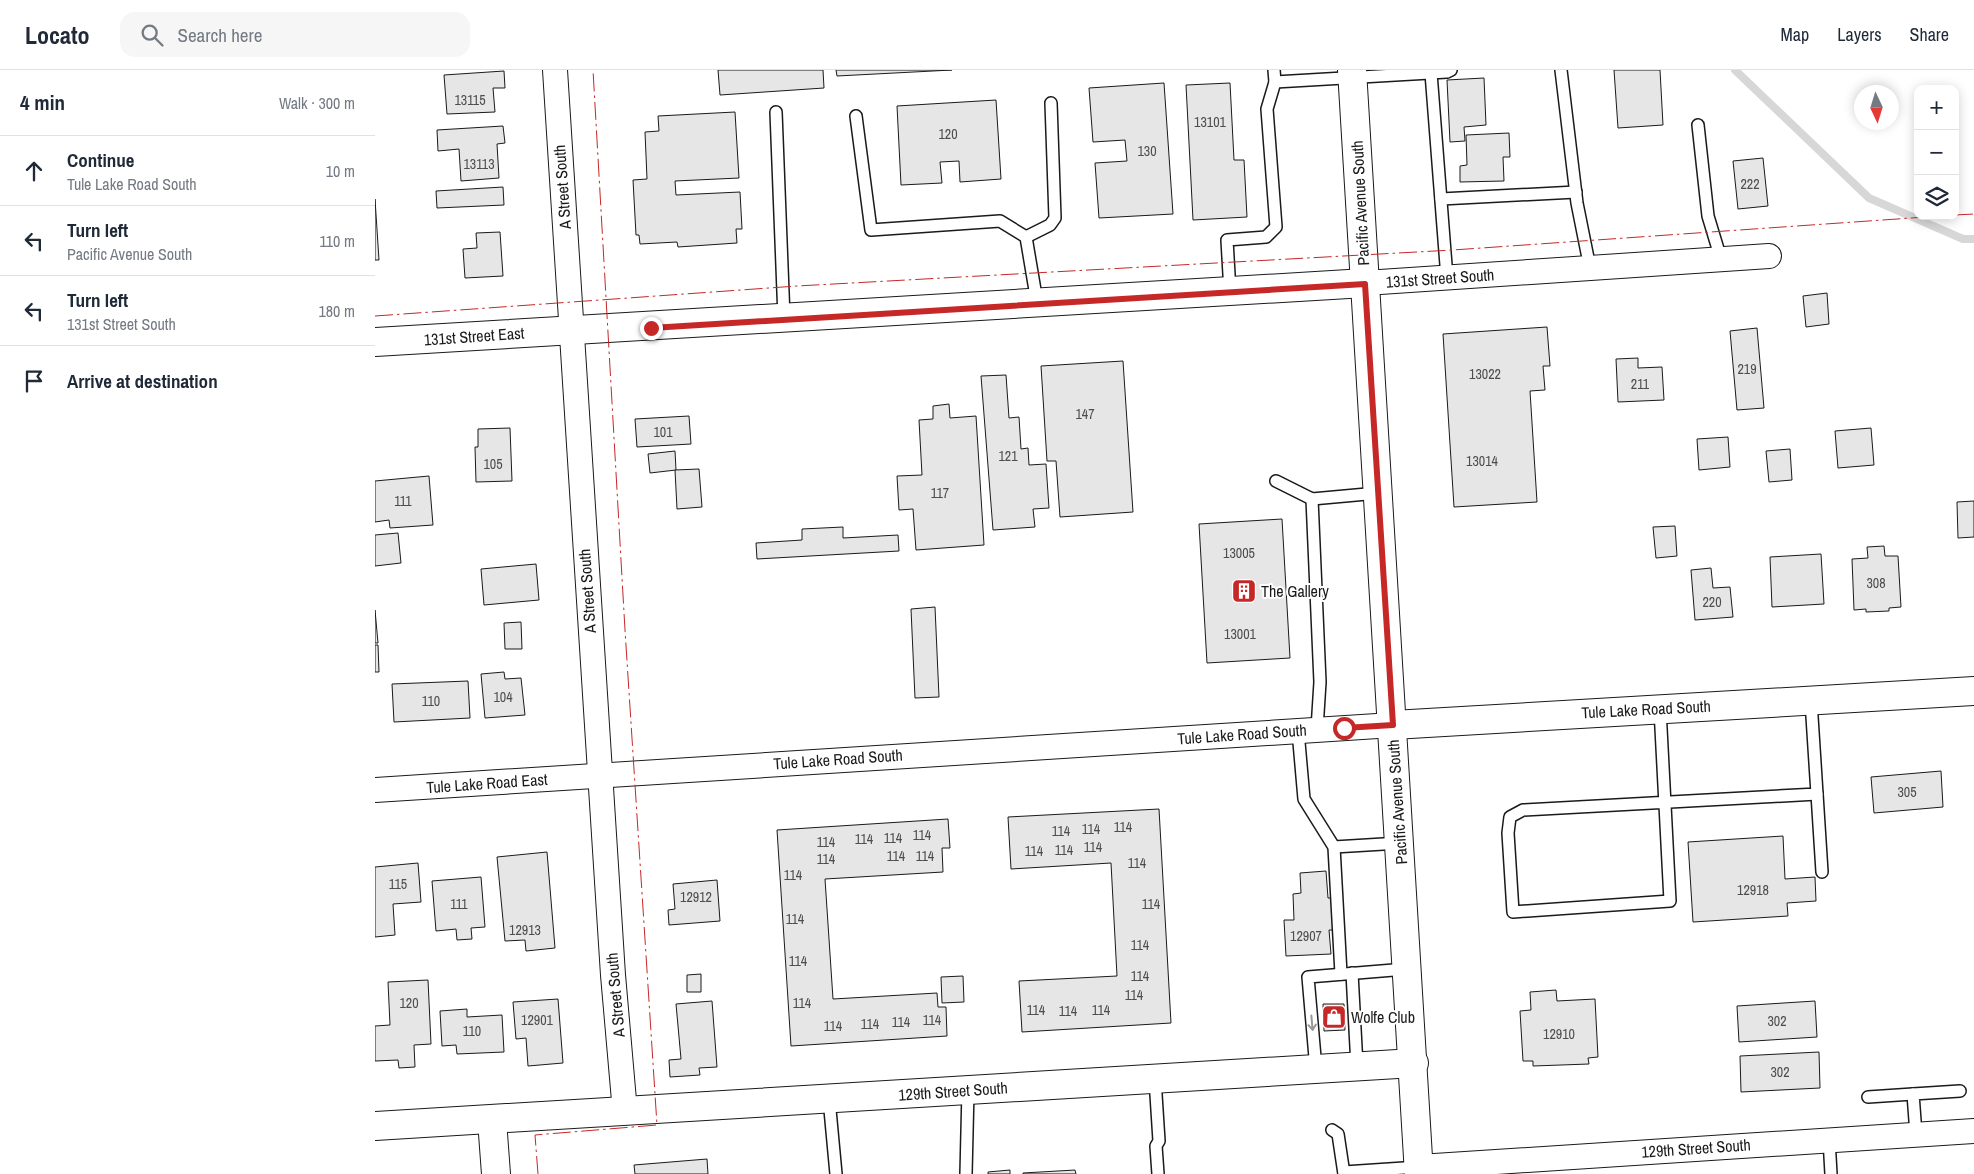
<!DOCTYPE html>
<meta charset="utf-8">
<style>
:root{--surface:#fff;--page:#f6f6f7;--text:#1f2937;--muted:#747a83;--line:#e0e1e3}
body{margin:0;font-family:"Archivo Narrow",sans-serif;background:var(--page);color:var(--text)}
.controls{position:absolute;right:15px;top:15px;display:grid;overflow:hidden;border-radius:10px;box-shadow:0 2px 12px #0003}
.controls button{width:45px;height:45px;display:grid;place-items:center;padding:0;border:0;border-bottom:1px solid var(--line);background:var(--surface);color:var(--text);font:25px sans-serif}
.compass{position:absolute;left:1479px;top:15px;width:45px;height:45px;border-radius:50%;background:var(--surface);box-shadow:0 2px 12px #0003;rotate:176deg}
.stop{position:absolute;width:15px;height:15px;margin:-11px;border:4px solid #c62828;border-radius:50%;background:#fff}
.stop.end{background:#c62828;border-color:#fff;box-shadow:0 1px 5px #0008}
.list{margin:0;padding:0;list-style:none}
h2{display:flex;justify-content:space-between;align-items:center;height:65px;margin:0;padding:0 20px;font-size:21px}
h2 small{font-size:16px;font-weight:400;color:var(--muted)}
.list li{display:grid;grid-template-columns:32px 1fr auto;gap:15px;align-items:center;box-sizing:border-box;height:70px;padding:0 20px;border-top:1px solid var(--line)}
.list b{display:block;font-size:19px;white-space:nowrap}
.list p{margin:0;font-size:16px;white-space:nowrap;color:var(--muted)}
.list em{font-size:16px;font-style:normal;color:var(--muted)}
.icon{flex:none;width:28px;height:28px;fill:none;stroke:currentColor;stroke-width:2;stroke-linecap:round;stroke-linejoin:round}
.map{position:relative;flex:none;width:1599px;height:1104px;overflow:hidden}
header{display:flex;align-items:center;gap:30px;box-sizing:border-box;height:70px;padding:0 25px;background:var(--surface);border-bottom:1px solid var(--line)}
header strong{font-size:24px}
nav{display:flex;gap:28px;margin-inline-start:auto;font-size:18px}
.search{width:350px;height:45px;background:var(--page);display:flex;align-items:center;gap:12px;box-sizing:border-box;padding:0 18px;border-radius:15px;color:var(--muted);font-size:19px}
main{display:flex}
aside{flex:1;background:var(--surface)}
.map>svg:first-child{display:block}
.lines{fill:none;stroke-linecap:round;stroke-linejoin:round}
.stream{stroke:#d7d7d7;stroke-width:8}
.building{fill:#e6e6e6;stroke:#1a1a1a}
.lane-casing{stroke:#1a1a1a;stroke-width:14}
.street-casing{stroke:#1a1a1a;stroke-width:26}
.secondary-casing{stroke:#1a1a1a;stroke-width:30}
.primary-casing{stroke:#1a1a1a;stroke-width:30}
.lane{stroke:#fff;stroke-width:11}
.street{stroke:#fff;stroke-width:24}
.secondary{stroke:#fff;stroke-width:28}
.primary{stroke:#fff;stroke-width:28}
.power{stroke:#c62828;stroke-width:1;stroke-dasharray:18 4 2.5 4;stroke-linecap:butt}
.oneway{stroke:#989898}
.route{stroke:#c62828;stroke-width:6}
.labels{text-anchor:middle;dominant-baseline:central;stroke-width:4;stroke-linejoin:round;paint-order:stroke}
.number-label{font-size:14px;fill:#4d4d4d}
.street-label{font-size:16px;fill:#1a1a1a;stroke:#fff}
.poi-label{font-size:16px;fill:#1a1a1a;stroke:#fff;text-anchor:start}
</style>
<header>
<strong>Locato</strong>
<div class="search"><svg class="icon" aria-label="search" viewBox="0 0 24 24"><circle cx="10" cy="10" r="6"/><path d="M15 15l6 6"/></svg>Search here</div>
<nav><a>Map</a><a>Layers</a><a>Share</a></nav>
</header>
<main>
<aside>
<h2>4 min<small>Walk · 300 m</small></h2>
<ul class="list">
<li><svg class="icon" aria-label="ahead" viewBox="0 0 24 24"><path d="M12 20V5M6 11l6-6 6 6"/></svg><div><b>Continue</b><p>Tule Lake Road South</p></div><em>10 m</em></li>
<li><svg class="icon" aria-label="left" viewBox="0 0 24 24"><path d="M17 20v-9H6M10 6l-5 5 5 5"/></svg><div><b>Turn left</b><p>Pacific Avenue South</p></div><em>110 m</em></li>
<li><svg class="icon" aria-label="left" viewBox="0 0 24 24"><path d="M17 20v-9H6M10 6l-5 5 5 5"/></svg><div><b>Turn left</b><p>131st Street South</p></div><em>180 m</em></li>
<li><svg class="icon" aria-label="arrive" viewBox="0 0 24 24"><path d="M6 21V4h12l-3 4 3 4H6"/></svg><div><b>Arrive at destination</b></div></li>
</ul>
</aside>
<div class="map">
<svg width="1599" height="1104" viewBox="0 0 1599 1104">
<rect width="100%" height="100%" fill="#fff"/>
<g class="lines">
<polyline class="stream" points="1360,0 1494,128 1588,169 1599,169"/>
</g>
<g class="building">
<polygon points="343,0 448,0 449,18 345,25"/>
<polygon points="461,0 577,0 462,6"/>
<polygon points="1239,0 1285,0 1288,55 1243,58"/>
<polygon points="129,1 130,18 118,18 120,42 72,44 69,5"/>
<polygon points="1109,8 1111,55 1089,57 1090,71 1075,72 1072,10"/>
<polygon points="789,13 798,144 724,148 720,93 752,91 750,70 718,72 714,18"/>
<polygon points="855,13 859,90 869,90 872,147 818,150 811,15"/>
<polygon points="621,30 626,109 585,112 584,91 565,92 567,113 526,115 522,36"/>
<polygon points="360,42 364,108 300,111 301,125 365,122 367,159 361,159 362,173 303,177 302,172 265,174 264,165 261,165 258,110 272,109 270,62 284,61 283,46"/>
<polygon points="128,56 130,73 122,74 124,108 86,111 84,79 63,81 62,60"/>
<polygon points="1134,63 1135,87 1128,87 1129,111 1085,112 1085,96 1092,95 1091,65"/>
<polygon points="1388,88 1393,136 1363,139 1358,91"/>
<polygon points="128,117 129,135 62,138 61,121"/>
<polygon points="0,129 4,190 0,190"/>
<polygon points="125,162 128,206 90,208 88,179 102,178 101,163"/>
<polygon points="1452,223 1454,254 1431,257 1428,226"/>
<polygon points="1172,257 1175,296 1168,296 1170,320 1155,321 1162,432 1079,437 1068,264"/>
<polygon points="1382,258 1389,338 1362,340 1355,261"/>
<polygon points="1263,288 1263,298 1287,297 1289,330 1243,332 1241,289"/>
<polygon points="748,291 758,442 685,447 681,391 672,391 666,296"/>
<polygon points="631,305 634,348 644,347 646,379 653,378 654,395 671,394 674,438 658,439 660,457 618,460 606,306"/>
<polygon points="574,334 575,348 601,346 609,475 541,480 538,439 524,440 522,406 547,405 544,350 558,349 558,336"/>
<polygon points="314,346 316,374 262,377 260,349"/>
<polygon points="135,358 137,411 101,412 100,377 103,377 103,359"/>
<polygon points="1496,358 1499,395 1463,398 1460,361"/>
<polygon points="1353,367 1355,397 1324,400 1322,369"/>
<polygon points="1415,379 1417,410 1394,412 1391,381"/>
<polygon points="300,381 301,400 275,403 273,384"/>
<polygon points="324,399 327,437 302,439 300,400"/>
<polygon points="54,406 58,455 15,458 14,450 0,452 0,411"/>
<polygon points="1599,431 1599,467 1583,468 1582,432"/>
<polygon points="907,449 915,588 832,593 824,454"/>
<polygon points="1300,456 1302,486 1281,488 1278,457"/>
<polygon points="468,457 468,468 523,465 524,481 382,489 381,473 427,470 427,459"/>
<polygon points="23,463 26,493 0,496 0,465"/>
<polygon points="1509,476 1510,486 1523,486 1526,537 1514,538 1514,541 1491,542 1491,539 1479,540 1477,489 1493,488 1492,477"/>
<polygon points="1446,484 1449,534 1397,537 1395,487"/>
<polygon points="161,494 164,530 109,535 106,499"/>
<polygon points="1336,498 1338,518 1355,517 1358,547 1320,550 1316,500"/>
<polygon points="560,537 564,627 540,628 536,539"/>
<polygon points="0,540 3,573 0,573"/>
<polygon points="146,552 147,579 130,579 129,553"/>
<polygon points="0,575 3,575 4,602 0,602"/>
<polygon points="129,602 130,609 146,608 150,645 110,648 106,604"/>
<polygon points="93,611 95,648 19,652 17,614"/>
<polygon points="1566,701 1568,737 1499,743 1496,707"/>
<polygon points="784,739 796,953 647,962 644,911 742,906 736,793 636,799 633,747"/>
<polygon points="573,749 575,778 567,778 568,802 450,809 458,929 562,923 563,937 571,937 572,966 416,976 402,760"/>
<polygon points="1408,766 1410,809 1440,807 1441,831 1412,833 1413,846 1318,852 1313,772"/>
<polygon points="172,782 180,878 151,881 150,870 130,871 122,787"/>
<polygon points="43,793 46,832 18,834 20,865 0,867 0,797"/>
<polygon points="951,801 953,828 960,828 962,860 954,860 956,884 911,886 909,850 919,850 918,824 926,823 925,803"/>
<polygon points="106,807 110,857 96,858 97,869 82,870 81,859 61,861 57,811"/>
<polygon points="342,810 345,851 294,855 293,840 300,839 298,814"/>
<polygon points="326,904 326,922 312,922 312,905"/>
<polygon points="588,906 589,932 567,933 566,907"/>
<polygon points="53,910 56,974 39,975 40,997 24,998 23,990 0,991 0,956 15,955 13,912"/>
<polygon points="1181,920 1182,931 1220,929 1223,987 1213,988 1214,994 1158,996 1158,991 1148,991 1145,941 1156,940 1155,922"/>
<polygon points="183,929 188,993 153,996 151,968 141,969 138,932"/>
<polygon points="337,931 342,997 324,998 325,1005 295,1007 294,990 306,989 301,934"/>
<polygon points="1440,931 1442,967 1364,972 1362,936"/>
<polygon points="948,934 969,934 970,960 949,961"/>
<polygon points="92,939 92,947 127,945 129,982 82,984 81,975 67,976 65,941"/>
<polygon points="1444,982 1445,1018 1366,1022 1365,986"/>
<polygon points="332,1089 333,1104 260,1104 259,1095"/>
<polygon points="635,1100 635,1104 613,1104 613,1102"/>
<polygon points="700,1100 701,1104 648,1104 648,1103"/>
</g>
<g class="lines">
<defs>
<g id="lane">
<polyline points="1186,0 1202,133 1215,198"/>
<polyline points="1056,3 1072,208"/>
<polyline points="900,12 1072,2 1076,0"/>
<polyline points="401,42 409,248"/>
<polyline points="481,46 496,160 625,151 651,167 662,232"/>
<polyline points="1323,55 1333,146 1346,189"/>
<polyline points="1066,129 1201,122"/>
<polyline points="651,167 675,155 680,148 676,33"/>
<polyline points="855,222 852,170 891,167 901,157 892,39 900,12 899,0"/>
<polyline points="901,411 937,429 1003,423"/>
<polyline points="937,429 945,612 942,659"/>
<polyline points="1285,639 1295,831 1138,842 1133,763 1135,747 1148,740 1442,724 1436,631"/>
<polyline points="923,661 929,729 959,777 966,904"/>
<polyline points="1442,724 1447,802"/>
<polyline points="959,777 1025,773"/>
<polyline points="977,903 982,996"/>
<polyline points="941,999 933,907 1031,899"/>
<polyline points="780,1009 784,1071 781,1076 783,1104"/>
<polyline points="1493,1027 1538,1024"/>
<polyline points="454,1029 461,1104"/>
<polyline points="957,1060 963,1064 969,1104"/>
<polyline points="1541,1064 1538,1024 1585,1021"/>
<polyline points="1454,1069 1456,1104"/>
<polyline points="969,1102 1044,1097"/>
<polyline points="591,1104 593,1020"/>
</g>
<g id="street">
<polyline points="180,0 238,905 250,1042"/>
<polyline points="990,213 1394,186"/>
<polyline points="0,720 1018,655"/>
<polyline points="1044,1097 1599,1061"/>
</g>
<g id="secondary">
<polyline points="0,272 990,213"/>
<polyline points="1018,655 1599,621"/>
<polyline points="117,1050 121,1104"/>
<polyline points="0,1056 1039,993"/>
</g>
<polyline id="primary" points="977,0 1044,1104"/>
</defs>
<use href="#lane" class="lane-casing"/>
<use href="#street" class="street-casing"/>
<use href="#secondary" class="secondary-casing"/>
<use href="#primary" class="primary-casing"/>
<use href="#lane" class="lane"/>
<use href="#street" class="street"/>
<use href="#secondary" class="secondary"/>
<use href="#primary" class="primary"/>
<g class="power">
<polyline points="1580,145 1599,144"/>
<polyline points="0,246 422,216 1078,180 1565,146"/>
<polyline points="163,1104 160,1065 282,1055 250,560 218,0"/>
</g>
</g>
<defs><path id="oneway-shaft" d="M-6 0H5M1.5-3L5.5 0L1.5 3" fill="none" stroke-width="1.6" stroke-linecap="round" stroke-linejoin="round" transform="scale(1.25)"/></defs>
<use class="oneway" href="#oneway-shaft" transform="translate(937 953) rotate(85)"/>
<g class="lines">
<polyline class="route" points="276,258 990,214 1018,655 969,658"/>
</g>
<defs>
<symbol id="building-square" viewBox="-11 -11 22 22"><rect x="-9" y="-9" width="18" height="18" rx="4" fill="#c62828" stroke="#fff"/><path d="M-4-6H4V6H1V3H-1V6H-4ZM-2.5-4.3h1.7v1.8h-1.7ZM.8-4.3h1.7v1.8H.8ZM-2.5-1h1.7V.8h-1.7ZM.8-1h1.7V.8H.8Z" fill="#fff"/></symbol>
<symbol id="shop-square" viewBox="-11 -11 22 22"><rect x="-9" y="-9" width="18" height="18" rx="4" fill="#c62828" stroke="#fff"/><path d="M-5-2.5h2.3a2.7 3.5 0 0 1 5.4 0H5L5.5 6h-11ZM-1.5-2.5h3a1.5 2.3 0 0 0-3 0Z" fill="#fff"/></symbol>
</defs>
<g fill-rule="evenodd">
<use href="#building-square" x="855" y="507" width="28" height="28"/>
<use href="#shop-square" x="945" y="933" width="28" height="28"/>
</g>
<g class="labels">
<g class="number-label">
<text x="95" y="30">13115</text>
<text x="835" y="52">13101</text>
<text x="573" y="64">120</text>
<text x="772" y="81">130</text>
<text x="104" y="94">13113</text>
<text x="1375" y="114">222</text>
<text x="1372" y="299">219</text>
<text x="1110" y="304">13022</text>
<text x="1265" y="314">211</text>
<text x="710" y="344">147</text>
<text x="288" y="362">101</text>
<text x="633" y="386">121</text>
<text x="1107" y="391">13014</text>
<text x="118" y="394">105</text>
<text x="565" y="423">117</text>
<text x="28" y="431">111</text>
<text x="864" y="483">13005</text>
<text x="1501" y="513">308</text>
<text x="1337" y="532">220</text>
<text x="865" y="564">13001</text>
<text x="128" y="627">104</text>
<text x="56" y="631">110</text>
<text x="1532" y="722">305</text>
<text x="748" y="757">114</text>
<text x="716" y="759">114</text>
<text x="686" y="761">114</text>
<text x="547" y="765">114</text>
<text x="518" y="768">114</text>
<text x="489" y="769">114</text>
<text x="451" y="772">114</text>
<text x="718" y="777">114</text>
<text x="689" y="780">114</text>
<text x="659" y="781">114</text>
<text x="521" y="786">114</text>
<text x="550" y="786">114</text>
<text x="451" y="789">114</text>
<text x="762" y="793">114</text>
<text x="418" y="805">114</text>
<text x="23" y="814">115</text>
<text x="1378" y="820">12918</text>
<text x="321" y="827">12912</text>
<text x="84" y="834">111</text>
<text x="776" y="834">114</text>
<text x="420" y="849">114</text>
<text x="150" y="860">12913</text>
<text x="931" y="866">12907</text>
<text x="765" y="875">114</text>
<text x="423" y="891">114</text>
<text x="765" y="906">114</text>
<text x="759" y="925">114</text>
<text x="34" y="933">120</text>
<text x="427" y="933">114</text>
<text x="661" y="940">114</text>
<text x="726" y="940">114</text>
<text x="693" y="941">114</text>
<text x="162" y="950">12901</text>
<text x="557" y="950">114</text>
<text x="1402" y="951">302</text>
<text x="526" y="952">114</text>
<text x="495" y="954">114</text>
<text x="458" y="956">114</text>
<text x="97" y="961">110</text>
<text x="1184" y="964">12910</text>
<text x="1405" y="1002">302</text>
</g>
<g class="street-label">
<text transform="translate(187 117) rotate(-94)">A Street South</text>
<text transform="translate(985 133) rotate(-93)">Pacific Avenue South</text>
<text transform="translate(1065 208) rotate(-4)">131st Street South</text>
<text transform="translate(99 266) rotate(-4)">131st Street East</text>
<text transform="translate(212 521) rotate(-94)">A Street South</text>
<text transform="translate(1271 639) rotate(-3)">Tule Lake Road South</text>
<text transform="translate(867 664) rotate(-4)">Tule Lake Road South</text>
<text transform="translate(463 689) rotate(-4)">Tule Lake Road South</text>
<text transform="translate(112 713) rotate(-4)">Tule Lake Road East</text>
<text transform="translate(1022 732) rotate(-94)">Pacific Avenue South</text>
<text transform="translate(240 925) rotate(-95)">A Street South</text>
<text transform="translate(578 1021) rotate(-4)">129th Street South</text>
<text transform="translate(1321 1078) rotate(-4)">129th Street South</text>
</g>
<g class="poi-label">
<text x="886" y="521">The Gallery</text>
<text x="976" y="947">Wolfe Club</text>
</g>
</g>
</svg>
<div class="controls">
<button>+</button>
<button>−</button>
<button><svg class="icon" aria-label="layers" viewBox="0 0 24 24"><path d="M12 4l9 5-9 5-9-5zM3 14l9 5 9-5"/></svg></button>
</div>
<svg class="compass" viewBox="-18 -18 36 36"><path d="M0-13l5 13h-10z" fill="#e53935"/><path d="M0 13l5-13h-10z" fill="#747a83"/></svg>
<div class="stop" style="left:969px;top:658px"></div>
<div class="stop end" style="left:276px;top:258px"></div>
</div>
</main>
